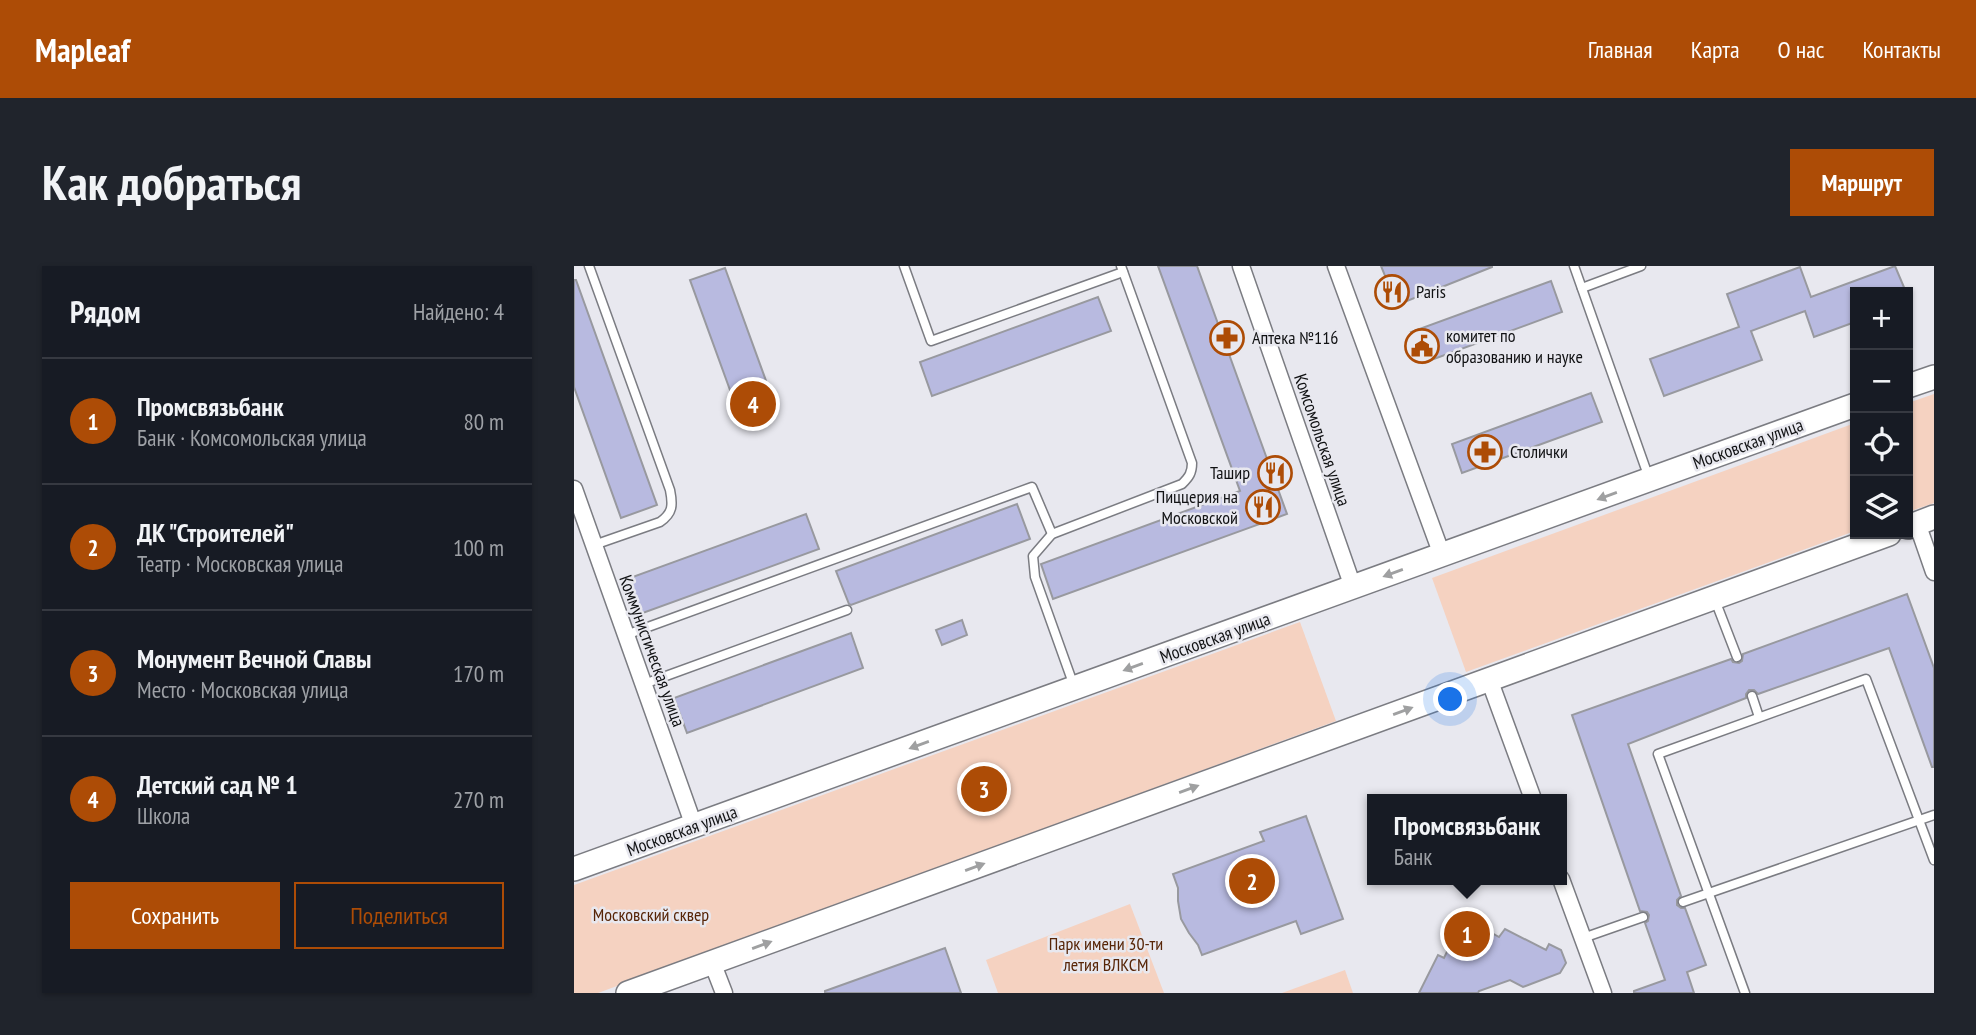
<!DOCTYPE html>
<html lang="ru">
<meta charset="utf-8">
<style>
body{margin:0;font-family:"PT Sans Narrow",sans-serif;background:#20242c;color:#f1f3f6}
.controls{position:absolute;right:21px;top:21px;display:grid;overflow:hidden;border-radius:0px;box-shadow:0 2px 5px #0004}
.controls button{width:63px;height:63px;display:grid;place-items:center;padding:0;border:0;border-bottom:2px solid #363941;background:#171b24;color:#f1f3f6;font:35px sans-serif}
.you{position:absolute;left:877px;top:434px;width:24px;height:24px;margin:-18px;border:5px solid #fff;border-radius:50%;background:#1a73e8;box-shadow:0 0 0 10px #1a73e833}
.badge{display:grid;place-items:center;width:46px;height:46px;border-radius:50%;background:#ad4c06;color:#fff;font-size:23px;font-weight:700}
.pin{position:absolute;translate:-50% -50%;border:4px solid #fff;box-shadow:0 2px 7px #0006}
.popup{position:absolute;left:793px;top:528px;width:200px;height:91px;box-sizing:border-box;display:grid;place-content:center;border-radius:0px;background:#171b24;filter:drop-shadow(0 2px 5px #0005);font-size:23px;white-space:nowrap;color:#9ea1a6}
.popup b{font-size:26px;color:#f1f3f6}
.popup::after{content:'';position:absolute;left:50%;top:100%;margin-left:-14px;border:14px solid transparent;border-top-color:#171b24}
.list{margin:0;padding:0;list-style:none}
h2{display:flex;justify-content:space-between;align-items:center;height:91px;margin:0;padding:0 28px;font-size:30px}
h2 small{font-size:23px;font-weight:400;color:#9ea1a6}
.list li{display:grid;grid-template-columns:46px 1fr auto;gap:21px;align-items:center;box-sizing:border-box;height:126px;padding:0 28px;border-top:2px solid #363941}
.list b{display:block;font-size:26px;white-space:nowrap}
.list p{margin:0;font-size:23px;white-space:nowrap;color:#9ea1a6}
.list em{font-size:23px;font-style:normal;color:#9ea1a6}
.actions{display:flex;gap:14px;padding:21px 28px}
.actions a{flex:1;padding:16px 0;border:2px solid #ad4c06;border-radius:0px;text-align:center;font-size:24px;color:#ad4c06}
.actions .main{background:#ad4c06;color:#fff}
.icon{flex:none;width:38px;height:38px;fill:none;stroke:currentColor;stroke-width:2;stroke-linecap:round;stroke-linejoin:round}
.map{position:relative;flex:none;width:1360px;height:727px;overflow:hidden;border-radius:0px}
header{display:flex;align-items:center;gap:42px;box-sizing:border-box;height:98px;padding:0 35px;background:#ad4c06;color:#fff}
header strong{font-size:33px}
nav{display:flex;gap:38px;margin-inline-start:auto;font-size:24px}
.intro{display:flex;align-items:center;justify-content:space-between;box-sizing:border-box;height:168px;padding:0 42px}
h1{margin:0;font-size:49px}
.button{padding:18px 32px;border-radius:0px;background:#ad4c06;color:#fff;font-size:24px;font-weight:700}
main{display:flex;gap:42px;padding:0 42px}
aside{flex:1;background:#171b24;border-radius:0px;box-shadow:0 2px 5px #0004}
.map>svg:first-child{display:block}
</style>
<header>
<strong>Mapleaf</strong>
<nav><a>Главная</a><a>Карта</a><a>О нас</a><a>Контакты</a></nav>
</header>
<div class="intro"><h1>Как добраться</h1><a class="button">Маршрут</a></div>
<main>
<aside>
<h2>Рядом<small>Найдено: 4</small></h2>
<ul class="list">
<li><span class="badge">1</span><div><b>Промсвязьбанк</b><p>Банк · Комсомольская улица</p></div><em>80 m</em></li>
<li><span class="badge">2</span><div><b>ДК &quot;Строителей&quot;</b><p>Театр · Московская улица</p></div><em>100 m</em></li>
<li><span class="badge">3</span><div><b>Монумент Вечной Славы</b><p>Место · Московская улица</p></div><em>170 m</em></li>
<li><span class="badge">4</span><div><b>Детский сад № 1</b><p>Школа</p></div><em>270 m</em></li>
</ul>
<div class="actions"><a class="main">Сохранить</a><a>Поделиться</a></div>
</aside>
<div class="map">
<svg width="1360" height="727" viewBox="0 0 1360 727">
<rect width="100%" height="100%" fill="#e8e8ef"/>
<!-- green -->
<g fill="#f5d2c1">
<path d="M1360 128V237L1334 246V137Z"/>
<path d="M1281 157V265L892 406 858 312Z"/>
<path d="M726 356 762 455 24 727H0V619Z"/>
<path d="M556 638 590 727H424L412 694Z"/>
<path d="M771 704 779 727H708Z"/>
</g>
<!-- building -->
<g fill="#b8bae0" stroke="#98999f" stroke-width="2">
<path d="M584 0H623L713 248 479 333 467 298 666 225Z"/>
<path d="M807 0H918V1L823 39Z"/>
<path d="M1321 0 1332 26H1281V56L1240 71 1231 45 1177 65 1188 94 1090 130 1076 93 1165 61 1153 28 1226 1 1237 31Z"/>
<path d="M151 2 199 134 164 146 116 14Z"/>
<path d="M0 14H2L83 239 47 252 0 121Z"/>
<path d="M977 15 988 46 849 97 837 66Z"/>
<path d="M524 31 537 65 358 130 346 96Z"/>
<path d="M1017 127 1028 156 888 207 878 178Z"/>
<path d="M443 238 456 273 277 339 275 338 262 305Z"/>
<path d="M232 248 245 283 66 348 53 313Z"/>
<path d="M1333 328 1360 402V501H1358L1315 382 1184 428 1180 424H1175L1172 428V432L1054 478 1107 630 1103 634V639L1107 642H1111L1132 699 1113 706 1120 727H1060V725L1091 714 1071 657 1074 655 1075 649 1073 646 1066 645 998 449 1157 393 1159 396 1165 397 1168 395 1169 388Z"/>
<path d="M388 354 393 369 368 379 362 364Z"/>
<path d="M277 367 289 402 113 467 100 432Z"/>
<path d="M732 550 769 653 727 668 722 655 628 689 624 679 615 667 607 653 604 635V622L599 608 690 575 686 566Z"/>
<path d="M902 658 925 671 931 663 972 684 975 678 987 684 992 697 986 707 949 721 936 714 905 725 904 727H845L864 689 870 692 883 665Z"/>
<path d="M371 682 387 727H251V725Z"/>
</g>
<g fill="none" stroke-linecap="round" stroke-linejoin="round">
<!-- lane casing -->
<g stroke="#7b7c82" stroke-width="11">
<g id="lane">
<path d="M15 0 96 224C99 239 99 247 86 256L20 279"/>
<path d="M330 0 357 75 549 6"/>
<path d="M1000 0 1075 212"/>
<path d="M1008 22 1067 0"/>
<path d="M1141 334 1163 391"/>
<path d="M52 369 458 221 478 268"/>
<path d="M70 418 273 344"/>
<path d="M500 420 461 311 459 290 478 268 608 218C615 211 618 207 618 197L547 0"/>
<path d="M1178 430 1185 451"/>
<path d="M1109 636 1360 549"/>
<path d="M1009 672 1069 651"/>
<path d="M1171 727 1084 488 1292 413 1360 594"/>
</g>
</g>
<!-- street casing -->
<g stroke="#7b7c82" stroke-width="19">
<g id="street">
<path d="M667 0 779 321"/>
<path d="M762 0 868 289"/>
<path d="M0 223 120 560"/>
<path d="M1343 257 1360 306"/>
<path d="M915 413 959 533"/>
<path d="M987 613 1029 727"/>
<path d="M138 696 150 727"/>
</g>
</g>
<!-- secondary casing -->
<g stroke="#7b7c82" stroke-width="26">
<g id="secondary">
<path d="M1334 120 1360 111"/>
<path d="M1334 261 1360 251"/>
<path d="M0 603 1281 139"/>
<path d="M54 727 1315 268"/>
</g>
</g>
<!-- lane -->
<use href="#lane" stroke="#fff" stroke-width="8"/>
<!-- street -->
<use href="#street" stroke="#fff" stroke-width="16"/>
<!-- secondary -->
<use href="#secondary" stroke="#fff" stroke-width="23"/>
</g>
<!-- one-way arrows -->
<defs><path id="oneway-solid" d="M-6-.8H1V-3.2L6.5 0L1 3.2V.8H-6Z" transform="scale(1.75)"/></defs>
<g fill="#9fa0a1">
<use href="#oneway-solid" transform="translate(1033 230) rotate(160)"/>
<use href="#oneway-solid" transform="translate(819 307) rotate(160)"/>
<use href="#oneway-solid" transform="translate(559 401) rotate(160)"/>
<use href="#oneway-solid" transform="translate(829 445) rotate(-20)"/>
<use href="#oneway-solid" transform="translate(345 479) rotate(160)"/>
<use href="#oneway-solid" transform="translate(615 523) rotate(-20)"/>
<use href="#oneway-solid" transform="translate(401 601) rotate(-20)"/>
<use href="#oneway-solid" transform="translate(188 679) rotate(-20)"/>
</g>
<!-- icons -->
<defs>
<g id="restaurant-ring" transform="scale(1.75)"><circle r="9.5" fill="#e8e8ef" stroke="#ad4c06" stroke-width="1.5"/><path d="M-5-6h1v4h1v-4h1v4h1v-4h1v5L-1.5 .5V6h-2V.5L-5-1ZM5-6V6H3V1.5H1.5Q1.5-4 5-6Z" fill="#ad4c06"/></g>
<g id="pharmacy-ring" transform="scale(1.75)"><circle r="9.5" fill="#e8e8ef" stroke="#ad4c06" stroke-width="1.5"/><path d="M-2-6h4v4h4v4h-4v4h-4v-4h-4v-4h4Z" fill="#ad4c06"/></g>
<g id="civic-ring" transform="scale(1.75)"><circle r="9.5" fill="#e8e8ef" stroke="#ad4c06" stroke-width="1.5"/><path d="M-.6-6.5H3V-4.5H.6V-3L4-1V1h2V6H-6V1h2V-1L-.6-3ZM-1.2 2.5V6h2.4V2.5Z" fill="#ad4c06"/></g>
</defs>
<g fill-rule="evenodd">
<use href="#restaurant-ring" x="818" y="26"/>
<use href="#pharmacy-ring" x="653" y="72"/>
<use href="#civic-ring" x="848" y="80"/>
<use href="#pharmacy-ring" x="911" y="186"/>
<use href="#restaurant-ring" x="701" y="207"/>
<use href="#restaurant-ring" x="689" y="241"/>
</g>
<g text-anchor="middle" stroke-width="5" stroke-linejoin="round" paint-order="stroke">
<!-- poi labels -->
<g font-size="18" fill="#101113" stroke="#e8e8ef" text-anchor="start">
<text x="842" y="32">Paris</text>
<text x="872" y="76">комитет по<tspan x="872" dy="21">образованию и науке</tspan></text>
<text x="678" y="78">Аптека №116</text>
<text x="936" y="192">Столички</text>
<text x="676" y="213" text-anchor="end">Ташир</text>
<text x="664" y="237" text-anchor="end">Пиццерия на<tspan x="664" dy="21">Московской</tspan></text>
</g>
<!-- street labels -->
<g font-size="18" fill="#101113" stroke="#e8e8ef">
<text transform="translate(748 174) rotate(71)" y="6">Комсомольская улица</text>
<text transform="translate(1174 178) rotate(-20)" y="6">Московская улица</text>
<text transform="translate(641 372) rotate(-20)" y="6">Московская улица</text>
<text transform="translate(78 385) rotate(70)" y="6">Коммунистическая улица</text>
<text transform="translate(108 565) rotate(-20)" y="6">Московская улица</text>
</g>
<!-- park labels -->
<g font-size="18" fill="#572507" stroke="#e8e8ef">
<text x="77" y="655">Московский сквер</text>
<text x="532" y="684">Парк имени 30-ти<tspan x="532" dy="21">летия ВЛКСМ</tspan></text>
</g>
</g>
</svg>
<div class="controls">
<button>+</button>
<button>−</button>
<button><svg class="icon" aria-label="locate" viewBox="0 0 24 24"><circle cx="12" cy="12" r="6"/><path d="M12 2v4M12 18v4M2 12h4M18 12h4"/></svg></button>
<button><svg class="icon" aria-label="layers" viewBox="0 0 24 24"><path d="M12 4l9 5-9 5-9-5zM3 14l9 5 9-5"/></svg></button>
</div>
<div class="you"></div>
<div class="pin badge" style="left:893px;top:668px">1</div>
<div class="popup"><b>Промсвязьбанк</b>Банк</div>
<div class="pin badge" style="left:678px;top:615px">2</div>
<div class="pin badge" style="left:410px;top:523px">3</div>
<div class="pin badge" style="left:179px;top:138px">4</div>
</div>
</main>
